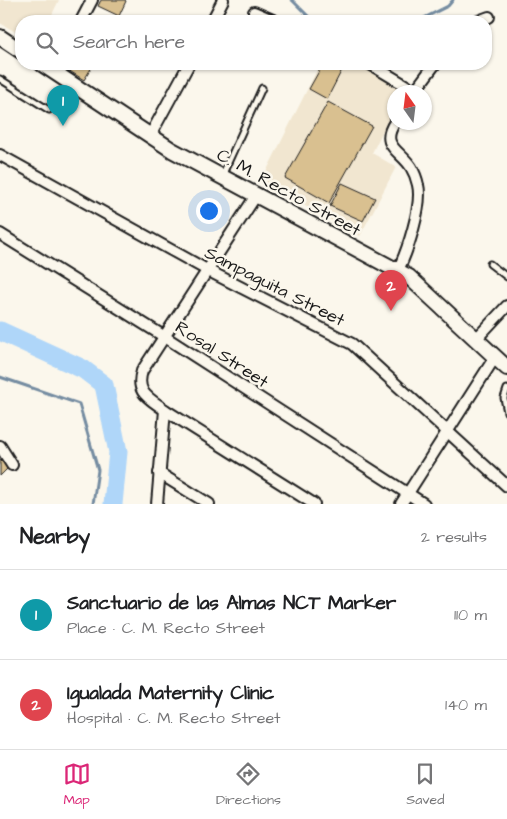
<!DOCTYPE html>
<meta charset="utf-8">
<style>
body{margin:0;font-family:"Architects Daughter",sans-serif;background:#f6f6f6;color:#202124}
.compass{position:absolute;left:387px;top:85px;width:45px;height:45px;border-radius:50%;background:#fff;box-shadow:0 1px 4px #0004;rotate:346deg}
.you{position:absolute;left:208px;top:210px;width:18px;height:18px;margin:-12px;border:4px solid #fff;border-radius:50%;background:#1a73e8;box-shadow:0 0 0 8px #1a73e833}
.badge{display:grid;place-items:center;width:32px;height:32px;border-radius:50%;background:#db2777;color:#fff;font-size:16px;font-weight:700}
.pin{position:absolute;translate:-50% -41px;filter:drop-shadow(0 1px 2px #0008)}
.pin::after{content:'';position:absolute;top:26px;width:18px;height:15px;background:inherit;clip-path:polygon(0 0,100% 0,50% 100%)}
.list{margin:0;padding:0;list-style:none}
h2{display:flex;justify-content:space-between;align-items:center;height:65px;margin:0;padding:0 20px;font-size:21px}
h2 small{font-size:16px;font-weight:400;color:#757577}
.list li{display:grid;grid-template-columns:32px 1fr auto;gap:15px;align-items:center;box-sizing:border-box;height:90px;padding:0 20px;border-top:1px solid #e0e0e0}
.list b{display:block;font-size:19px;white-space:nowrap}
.list p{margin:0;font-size:16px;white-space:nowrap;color:#757577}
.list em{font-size:16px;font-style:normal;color:#757577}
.icon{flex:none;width:28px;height:28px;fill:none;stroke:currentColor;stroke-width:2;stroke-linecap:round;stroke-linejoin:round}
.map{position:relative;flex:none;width:507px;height:504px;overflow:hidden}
.search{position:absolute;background:#fff;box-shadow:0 1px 4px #0004;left:15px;right:15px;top:15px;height:55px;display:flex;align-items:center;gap:12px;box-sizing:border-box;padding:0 18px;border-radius:20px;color:#757577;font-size:19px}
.sheet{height:245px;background:#fff}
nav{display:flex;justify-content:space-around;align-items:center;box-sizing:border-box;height:70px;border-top:1px solid #e0e0e0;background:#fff;font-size:14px;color:#757577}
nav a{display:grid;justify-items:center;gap:2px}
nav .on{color:#db2777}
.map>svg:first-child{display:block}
</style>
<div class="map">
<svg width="507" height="504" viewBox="0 0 507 504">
<rect width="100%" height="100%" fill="#fbf7ec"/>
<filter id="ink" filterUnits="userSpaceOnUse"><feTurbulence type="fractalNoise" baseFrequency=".02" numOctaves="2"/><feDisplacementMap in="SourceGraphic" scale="10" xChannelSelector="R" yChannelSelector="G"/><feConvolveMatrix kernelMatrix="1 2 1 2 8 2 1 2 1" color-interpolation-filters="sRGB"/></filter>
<g filter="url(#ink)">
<!-- built -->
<g fill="#f1e6d0">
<path d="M0 0H59L49 21H21V35L0 23Z"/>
<path d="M320 64H356L404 89 402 92H394V108L372 153 396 167 360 236 261 182Z"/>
</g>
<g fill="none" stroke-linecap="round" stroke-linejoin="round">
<!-- stream -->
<g stroke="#748ca1" stroke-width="3">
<path d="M292 0 313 21"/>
<path d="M418 21 448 6 453 0"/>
<path d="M0 377 79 404 98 470 93 504"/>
</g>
<!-- river -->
<path stroke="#afd6f9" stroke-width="19" d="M0 331 83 369 104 385 118 452 113 504"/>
</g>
<!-- building -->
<g fill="#d9c090" stroke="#1c1c1c">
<path d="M101 0H125L126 1 119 16 98 6Z"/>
<path d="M72 64H88L92 67 84 80 68 70Z"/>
<path d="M323 64H345L327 99 309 89Z"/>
<path d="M328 102 372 126 329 203 285 178Z"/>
<path d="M342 183 375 198 363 221 330 206Z"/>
<path d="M0 460 8 468 0 476Z"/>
</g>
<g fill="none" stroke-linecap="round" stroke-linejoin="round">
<!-- lane casing -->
<g stroke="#1c1c1c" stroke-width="9">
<g id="lane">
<path d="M0 79 49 110"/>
<path d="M222 176 262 88"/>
<path d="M490 264 507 277"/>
<path d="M507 389 504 398 507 412"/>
</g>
</g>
<!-- street casing -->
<g stroke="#1c1c1c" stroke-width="14">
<g id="street">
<path d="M254 12 275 21"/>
<path d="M81 21 92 0"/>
<path d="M212 21 223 0"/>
<path d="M478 21 489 17"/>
<path d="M370 64 415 91"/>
<path d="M414 92 435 64"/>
<path d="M395 122C379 146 400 150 411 167 414 172 417 180 418 185 423 205 407 253 397 272"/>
<path d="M151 134 189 64"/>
<path d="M0 155 207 270 352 344 507 486"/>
<path d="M255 197 142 371C135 393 149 398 165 410L314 504"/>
<path d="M0 234 165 337 424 504"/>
<path d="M477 338 507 306"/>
<path d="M0 446 12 465"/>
<path d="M159 473 209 504"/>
<path d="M157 504 165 410"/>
<path d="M401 504 495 357"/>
</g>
</g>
<!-- secondary casing -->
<g stroke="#1c1c1c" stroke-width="18">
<g id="secondary">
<path d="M0 37 21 51"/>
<path d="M42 64 172 150 409 277 507 368"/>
</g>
</g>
<!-- lane -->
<use href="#lane" stroke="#fbf7ec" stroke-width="5"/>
<!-- street -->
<use href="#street" stroke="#fbf7ec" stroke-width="10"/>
<!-- secondary -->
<use href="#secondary" stroke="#fbf7ec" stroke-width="14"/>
</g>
</g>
<g text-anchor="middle" stroke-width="5" stroke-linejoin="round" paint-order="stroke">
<!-- street labels -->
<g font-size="18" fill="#1c1c1c" stroke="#fbf7ec">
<text transform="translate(289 192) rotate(29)" y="6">C. M. Recto Street</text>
<text transform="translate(275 286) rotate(27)" y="6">Sampaguita Street</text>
<text transform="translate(222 354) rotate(33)" y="6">Rosal Street</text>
</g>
</g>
</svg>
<svg class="compass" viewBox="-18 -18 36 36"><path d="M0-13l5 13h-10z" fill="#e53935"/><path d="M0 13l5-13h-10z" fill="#757577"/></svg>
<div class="you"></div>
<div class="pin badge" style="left:63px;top:126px;background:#0f9aa8">1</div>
<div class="pin badge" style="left:391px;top:311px;background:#e0444e">2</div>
<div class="search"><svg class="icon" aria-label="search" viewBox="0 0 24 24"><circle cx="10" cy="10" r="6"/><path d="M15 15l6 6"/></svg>Search here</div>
</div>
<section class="sheet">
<h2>Nearby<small>2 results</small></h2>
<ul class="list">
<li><span class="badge" style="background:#0f9aa8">1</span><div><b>Sanctuario de las Almas NCT Marker</b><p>Place · C. M. Recto Street</p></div><em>110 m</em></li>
<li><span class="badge" style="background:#e0444e">2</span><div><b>Igualada Maternity Clinic</b><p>Hospital · C. M. Recto Street</p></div><em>140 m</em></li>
</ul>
</section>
<nav>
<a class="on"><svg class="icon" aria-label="map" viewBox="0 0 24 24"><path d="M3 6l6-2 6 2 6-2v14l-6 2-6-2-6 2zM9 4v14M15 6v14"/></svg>Map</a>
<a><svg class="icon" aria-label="directions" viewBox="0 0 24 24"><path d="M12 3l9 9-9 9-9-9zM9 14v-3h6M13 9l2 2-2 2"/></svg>Directions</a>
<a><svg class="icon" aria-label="saved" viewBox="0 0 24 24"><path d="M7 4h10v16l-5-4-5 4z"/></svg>Saved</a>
</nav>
